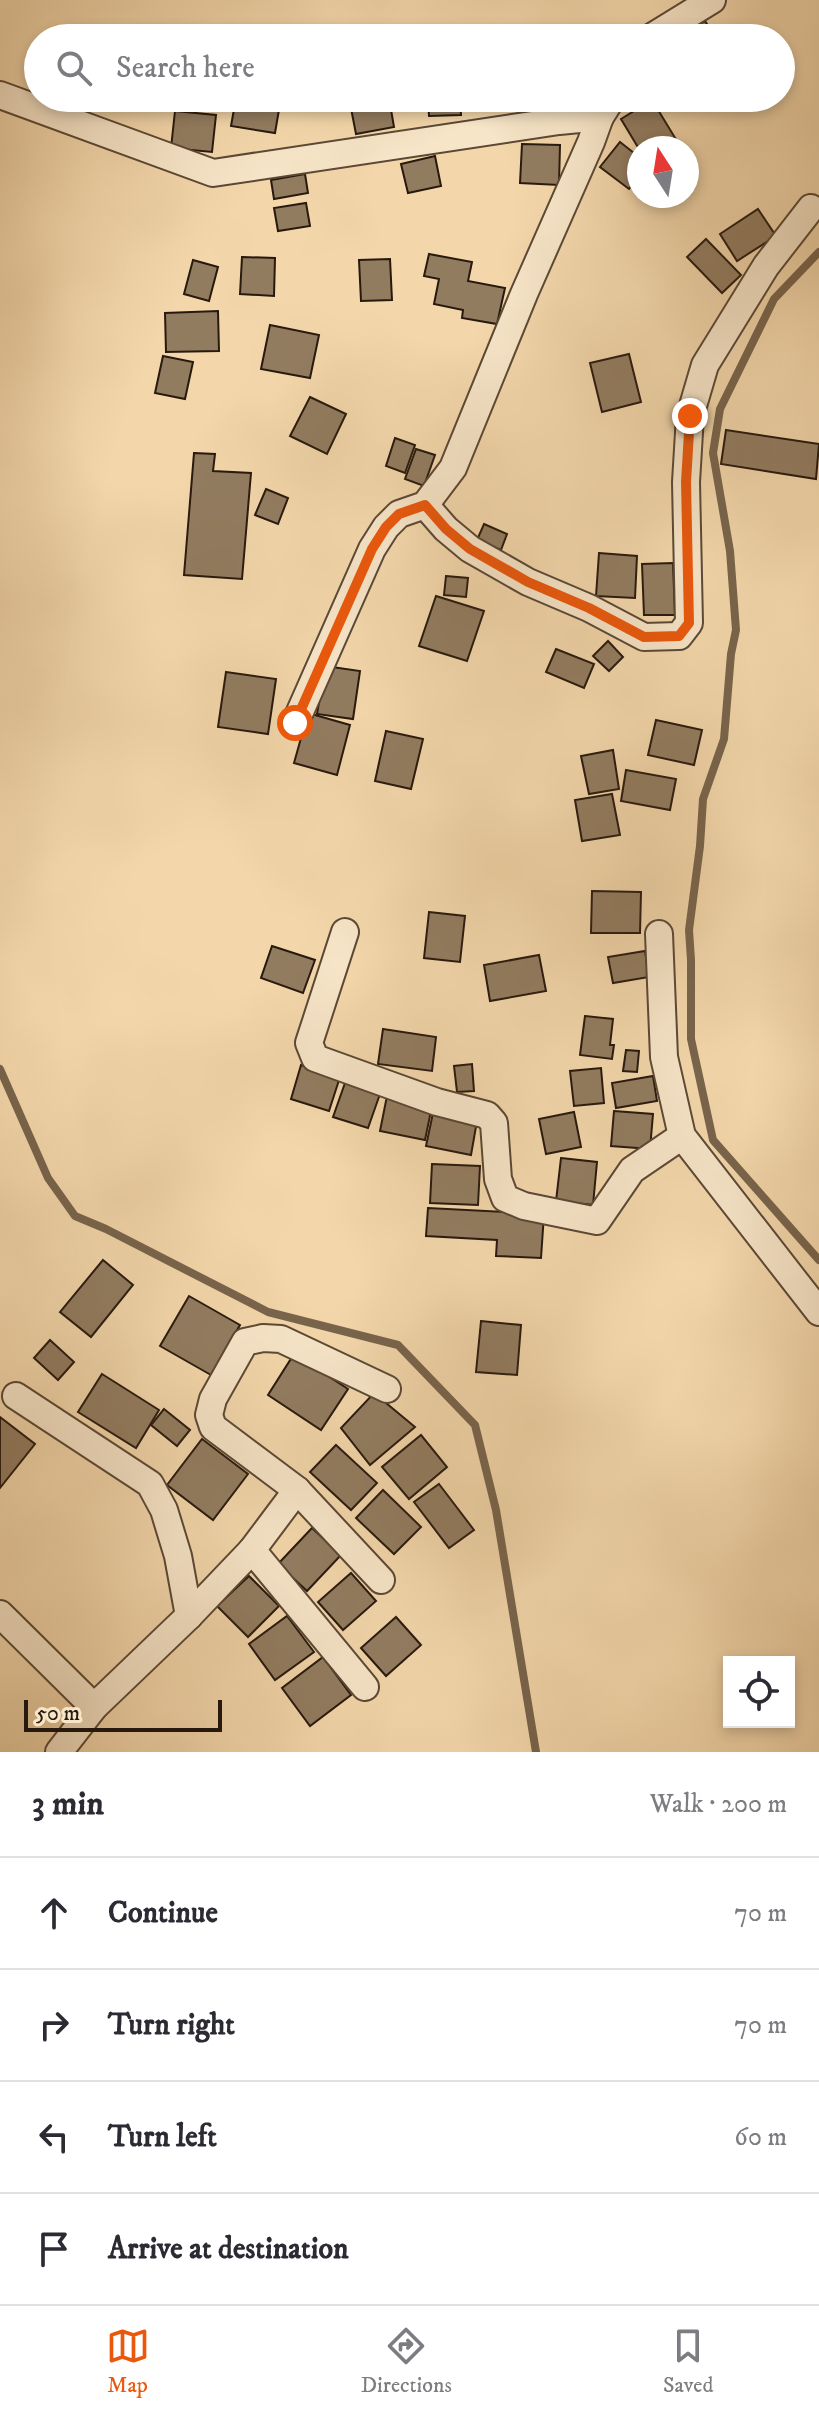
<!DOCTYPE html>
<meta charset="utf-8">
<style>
body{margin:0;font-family:"IM FELL DW Pica",serif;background:#f7f7f7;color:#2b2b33}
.controls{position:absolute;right:24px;bottom:24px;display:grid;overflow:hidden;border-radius:0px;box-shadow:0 4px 12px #0003}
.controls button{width:72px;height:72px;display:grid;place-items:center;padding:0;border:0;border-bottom:2px solid #e1e1e2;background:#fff;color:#2b2b33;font:40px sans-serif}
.compass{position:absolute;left:627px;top:136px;width:72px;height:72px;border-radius:50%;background:#fff;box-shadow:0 4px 12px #0003;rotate:348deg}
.scale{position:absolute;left:24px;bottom:20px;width:198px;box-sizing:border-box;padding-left:8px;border:4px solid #28190e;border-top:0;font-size:22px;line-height:28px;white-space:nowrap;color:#28190e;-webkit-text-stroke:6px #f7e5c8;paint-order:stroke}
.stop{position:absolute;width:24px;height:24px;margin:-18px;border:6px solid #ea580c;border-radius:50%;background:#fff}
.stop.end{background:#ea580c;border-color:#fff;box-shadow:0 2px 8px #0008}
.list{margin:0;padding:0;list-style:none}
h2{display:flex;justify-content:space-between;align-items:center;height:104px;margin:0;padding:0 32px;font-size:34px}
h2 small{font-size:26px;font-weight:400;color:#7c7c81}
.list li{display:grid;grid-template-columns:52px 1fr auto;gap:24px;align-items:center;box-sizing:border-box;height:112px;padding:0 32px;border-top:2px solid #e1e1e2}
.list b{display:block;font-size:30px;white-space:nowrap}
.list em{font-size:26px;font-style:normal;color:#7c7c81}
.icon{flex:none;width:44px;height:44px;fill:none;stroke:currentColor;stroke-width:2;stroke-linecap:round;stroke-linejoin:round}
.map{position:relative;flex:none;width:819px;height:1752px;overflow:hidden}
.search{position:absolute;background:#fff;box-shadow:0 4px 12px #0003;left:24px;right:24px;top:24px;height:88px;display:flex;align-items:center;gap:20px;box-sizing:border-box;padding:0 28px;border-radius:44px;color:#7c7c81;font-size:30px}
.sheet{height:552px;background:#fff}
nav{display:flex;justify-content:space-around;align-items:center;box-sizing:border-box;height:112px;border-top:2px solid #e1e1e2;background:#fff;font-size:22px;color:#7c7c81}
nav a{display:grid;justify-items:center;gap:4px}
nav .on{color:#ea580c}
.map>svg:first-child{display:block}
</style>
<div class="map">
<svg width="819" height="1752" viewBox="0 0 819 1752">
<rect width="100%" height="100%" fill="#f3d7ab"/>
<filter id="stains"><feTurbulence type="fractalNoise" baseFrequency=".0025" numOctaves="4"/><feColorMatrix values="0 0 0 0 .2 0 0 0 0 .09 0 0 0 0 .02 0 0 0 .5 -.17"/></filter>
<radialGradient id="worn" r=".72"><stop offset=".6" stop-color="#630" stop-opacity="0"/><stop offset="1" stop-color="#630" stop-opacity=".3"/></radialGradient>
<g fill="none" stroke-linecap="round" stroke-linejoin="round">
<!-- stream -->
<g stroke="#78644c" stroke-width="8">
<path d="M819 252 774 299 720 409 713 453 730 551 736 630 731 654 724 739 703 799 700 846 689 930 691 960V1039L713 1140 819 1260"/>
<path d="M0 1069 48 1178 75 1216 106 1229 268 1312 398 1345 475 1425 496 1510 536 1752"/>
</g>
</g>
<!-- building -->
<g fill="#927c60" stroke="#28190e" stroke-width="2">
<path d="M705 21 716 38H678Z"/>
<path d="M539 25 564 28 563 38H537Z"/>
<path d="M236 98H281L275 133 231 126Z"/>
<path d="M349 98H389L394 127 356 134Z"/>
<path d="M428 98H460L461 115 429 116Z"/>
<path d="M527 98H558L559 104 528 107Z"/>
<path d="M652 100 677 141 664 148 639 149 621 119Z"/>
<path d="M175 111 216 115 212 152 171 148Z"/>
<path d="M620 142 639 157V177L629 189 600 167Z"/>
<path d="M522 144 560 145 559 185 520 183Z"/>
<path d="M435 156 441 186 408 193 401 164Z"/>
<path d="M305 174 308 193 274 199 271 180Z"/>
<path d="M306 203 310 226 278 231 274 208Z"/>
<path d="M758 209 776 236 737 261 720 234Z"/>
<path d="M706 239 741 275 722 293 687 257Z"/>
<path d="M429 254 472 262 468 281 505 288 497 324 462 318 463 310 434 304 439 279 424 276Z"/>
<path d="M242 257 275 258 274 296 240 294Z"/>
<path d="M390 259 392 300 361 301 359 260Z"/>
<path d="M193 260 218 267 209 301 184 294Z"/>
<path d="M218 311 219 351 166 352 165 313Z"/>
<path d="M270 325 319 335 310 378 261 369Z"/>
<path d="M629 354 641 402 602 412 590 363Z"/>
<path d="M163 356 193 362 185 399 155 393Z"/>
<path d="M310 397 346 414 327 454 290 436Z"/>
<path d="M726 430 819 444 816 479 721 464Z"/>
<path d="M395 438 415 445 405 473 386 466Z"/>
<path d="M416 449 435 455 424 486 405 479Z"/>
<path d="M194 453 215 454 213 471 251 473 242 579 184 575Z"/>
<path d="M266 489 288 498 278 524 255 515Z"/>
<path d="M484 524 507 534 501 550 477 540Z"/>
<path d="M599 553 637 556 635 598 596 596Z"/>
<path d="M673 563 675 615H644L642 564Z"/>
<path d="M446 576 468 578 466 597 444 595Z"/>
<path d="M436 596 484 611 467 661 419 646Z"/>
<path d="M608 641 623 657 609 671 593 656Z"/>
<path d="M556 649 594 664 584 688 546 672Z"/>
<path d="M325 666 360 671 353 719 317 714Z"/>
<path d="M226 672 276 679 268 734 218 727Z"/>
<path d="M308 713 350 725 337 775 294 763Z"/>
<path d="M656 720 702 730 694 765 648 755Z"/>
<path d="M386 731 423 739 411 789 375 781Z"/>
<path d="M613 750 619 789 589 794 581 756Z"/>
<path d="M626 770 676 779 670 810 621 801Z"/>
<path d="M612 794 620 835 582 841 575 800Z"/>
<path d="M592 891 641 892 640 933H591Z"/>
<path d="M429 912 465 916 460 962 424 958Z"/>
<path d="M272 946 315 960 303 993 261 978Z"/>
<path d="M645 951 649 977 613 983 608 957Z"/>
<path d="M539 955 546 991 490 1001 484 965Z"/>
<path d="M585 1016 613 1019 610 1045H614L612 1059 580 1055Z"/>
<path d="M383 1029 436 1037 432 1071 378 1064Z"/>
<path d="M626 1050 639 1051 637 1072 623 1071Z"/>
<path d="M472 1064 474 1091 457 1092 454 1066Z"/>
<path d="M301 1065 340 1077 329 1111 291 1099Z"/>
<path d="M601 1068 604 1103 574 1106 570 1071Z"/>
<path d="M653 1076 657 1101 616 1108 612 1083Z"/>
<path d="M345 1083 380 1094 368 1128 333 1117Z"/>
<path d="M387 1096 432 1106 425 1140 380 1131Z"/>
<path d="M614 1111 653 1114 650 1149 611 1146Z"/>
<path d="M574 1112 581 1147 546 1154 539 1119Z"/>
<path d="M433 1113 477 1121 471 1155 426 1146Z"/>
<path d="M561 1158 597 1162 593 1205 556 1201Z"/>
<path d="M432 1164 480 1166 478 1205 430 1203Z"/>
<path d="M428 1208 544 1214 541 1258 496 1256 497 1240 426 1236Z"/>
<path d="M103 1260 133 1285 91 1337 60 1312Z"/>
<path d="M189 1296 240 1325 211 1375 160 1346Z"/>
<path d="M481 1321 521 1325 517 1375 476 1372Z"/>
<path d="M50 1340 74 1362 58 1380 34 1358Z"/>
<path d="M294 1354 348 1389 321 1430 268 1395Z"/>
<path d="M102 1374 159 1410 136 1448 78 1412Z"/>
<path d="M374 1393 415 1427 370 1465 341 1428Z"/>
<path d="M164 1409 190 1430 177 1446 151 1425Z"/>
<path d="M0 1417 35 1444 0 1488Z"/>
<path d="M421 1435 447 1467 409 1499 382 1467Z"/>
<path d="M202 1439 248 1474 213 1520 167 1485Z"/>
<path d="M336 1445 377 1483 351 1510 310 1472Z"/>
<path d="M439 1484 474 1530 449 1548 414 1502Z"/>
<path d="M383 1490 421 1527 394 1554 356 1518Z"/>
<path d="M312 1528 341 1555 307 1591 278 1564Z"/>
<path d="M351 1573 376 1601 343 1630 318 1602Z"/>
<path d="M249 1576 279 1606 248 1637 217 1606Z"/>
<path d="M287 1616 314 1652 275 1680 249 1644Z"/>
<path d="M396 1617 421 1645 386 1676 361 1648Z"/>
<path d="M323 1657 351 1695 310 1726 282 1688Z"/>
</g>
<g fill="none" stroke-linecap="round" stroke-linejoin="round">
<!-- minor casing -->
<g stroke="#5b4835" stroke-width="30">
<g id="minor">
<path d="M650 38 712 0"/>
<path d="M0 95 213 173 559 121 600 117 612 98"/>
<path d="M425 505 446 529 470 549 528 582 589 608 644 637 679 636 689 623 686 482 690 416 705 365 766 266 811 208"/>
<path d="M295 723 372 549 386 527 399 514 425 505 453 468 524 294 591 142 600 117"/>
<path d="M345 932 309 1043 315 1058 437 1102 487 1115 494 1123 498 1179 505 1198 524 1206 597 1221 632 1170 682 1136"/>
<path d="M659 934 664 1057 682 1136 819 1312"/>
<path d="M16 1396 150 1484 164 1510 178 1556 189 1616"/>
<path d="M252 1550 365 1687"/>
<path d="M381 1580 297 1490 213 1427 209 1415 213 1399 245 1342 263 1338 281 1339 387 1389"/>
<path d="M0 1614 94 1707"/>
<path d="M59 1752 94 1707 189 1616 252 1550 297 1490"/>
</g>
</g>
<!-- minor -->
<use href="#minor" stroke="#f7e5c8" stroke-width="26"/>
</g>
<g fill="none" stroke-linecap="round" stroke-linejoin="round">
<!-- route -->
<path stroke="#ea580c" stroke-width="10" d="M295 723 372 549 386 527 399 514 425 505 446 529 470 549 528 582 589 608 644 637 679 636 689 623 686 482 690 416"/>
</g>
<rect width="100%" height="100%" filter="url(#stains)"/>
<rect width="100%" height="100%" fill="url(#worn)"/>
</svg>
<div class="controls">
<button><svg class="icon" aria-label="locate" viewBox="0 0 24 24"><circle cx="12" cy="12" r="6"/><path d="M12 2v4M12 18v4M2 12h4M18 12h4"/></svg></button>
</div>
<svg class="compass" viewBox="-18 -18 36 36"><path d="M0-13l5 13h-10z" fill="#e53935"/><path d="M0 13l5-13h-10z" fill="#7c7c81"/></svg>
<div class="scale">50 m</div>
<div class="stop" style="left:295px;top:723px"></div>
<div class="stop end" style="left:690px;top:416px"></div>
<div class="search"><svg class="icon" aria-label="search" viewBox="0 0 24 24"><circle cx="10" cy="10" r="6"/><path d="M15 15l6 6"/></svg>Search here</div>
</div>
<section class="sheet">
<h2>3 min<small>Walk · 200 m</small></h2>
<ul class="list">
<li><svg class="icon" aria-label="ahead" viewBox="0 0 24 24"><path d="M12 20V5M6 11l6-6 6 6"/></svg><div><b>Continue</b></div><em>70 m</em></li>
<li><svg class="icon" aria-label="right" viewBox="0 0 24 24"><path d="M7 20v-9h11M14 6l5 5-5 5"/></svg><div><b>Turn right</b></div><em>70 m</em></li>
<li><svg class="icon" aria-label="left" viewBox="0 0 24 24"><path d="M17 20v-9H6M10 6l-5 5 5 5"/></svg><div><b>Turn left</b></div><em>60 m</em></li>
<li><svg class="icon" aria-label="arrive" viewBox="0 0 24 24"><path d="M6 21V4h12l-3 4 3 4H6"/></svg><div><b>Arrive at destination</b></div></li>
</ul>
</section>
<nav>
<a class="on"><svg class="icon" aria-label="map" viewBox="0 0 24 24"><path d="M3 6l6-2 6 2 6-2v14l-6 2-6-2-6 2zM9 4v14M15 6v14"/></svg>Map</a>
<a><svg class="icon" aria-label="directions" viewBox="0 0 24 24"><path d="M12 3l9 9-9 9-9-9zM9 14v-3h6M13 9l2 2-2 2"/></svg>Directions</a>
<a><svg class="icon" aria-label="saved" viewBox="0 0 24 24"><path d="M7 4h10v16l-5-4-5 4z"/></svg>Saved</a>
</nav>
